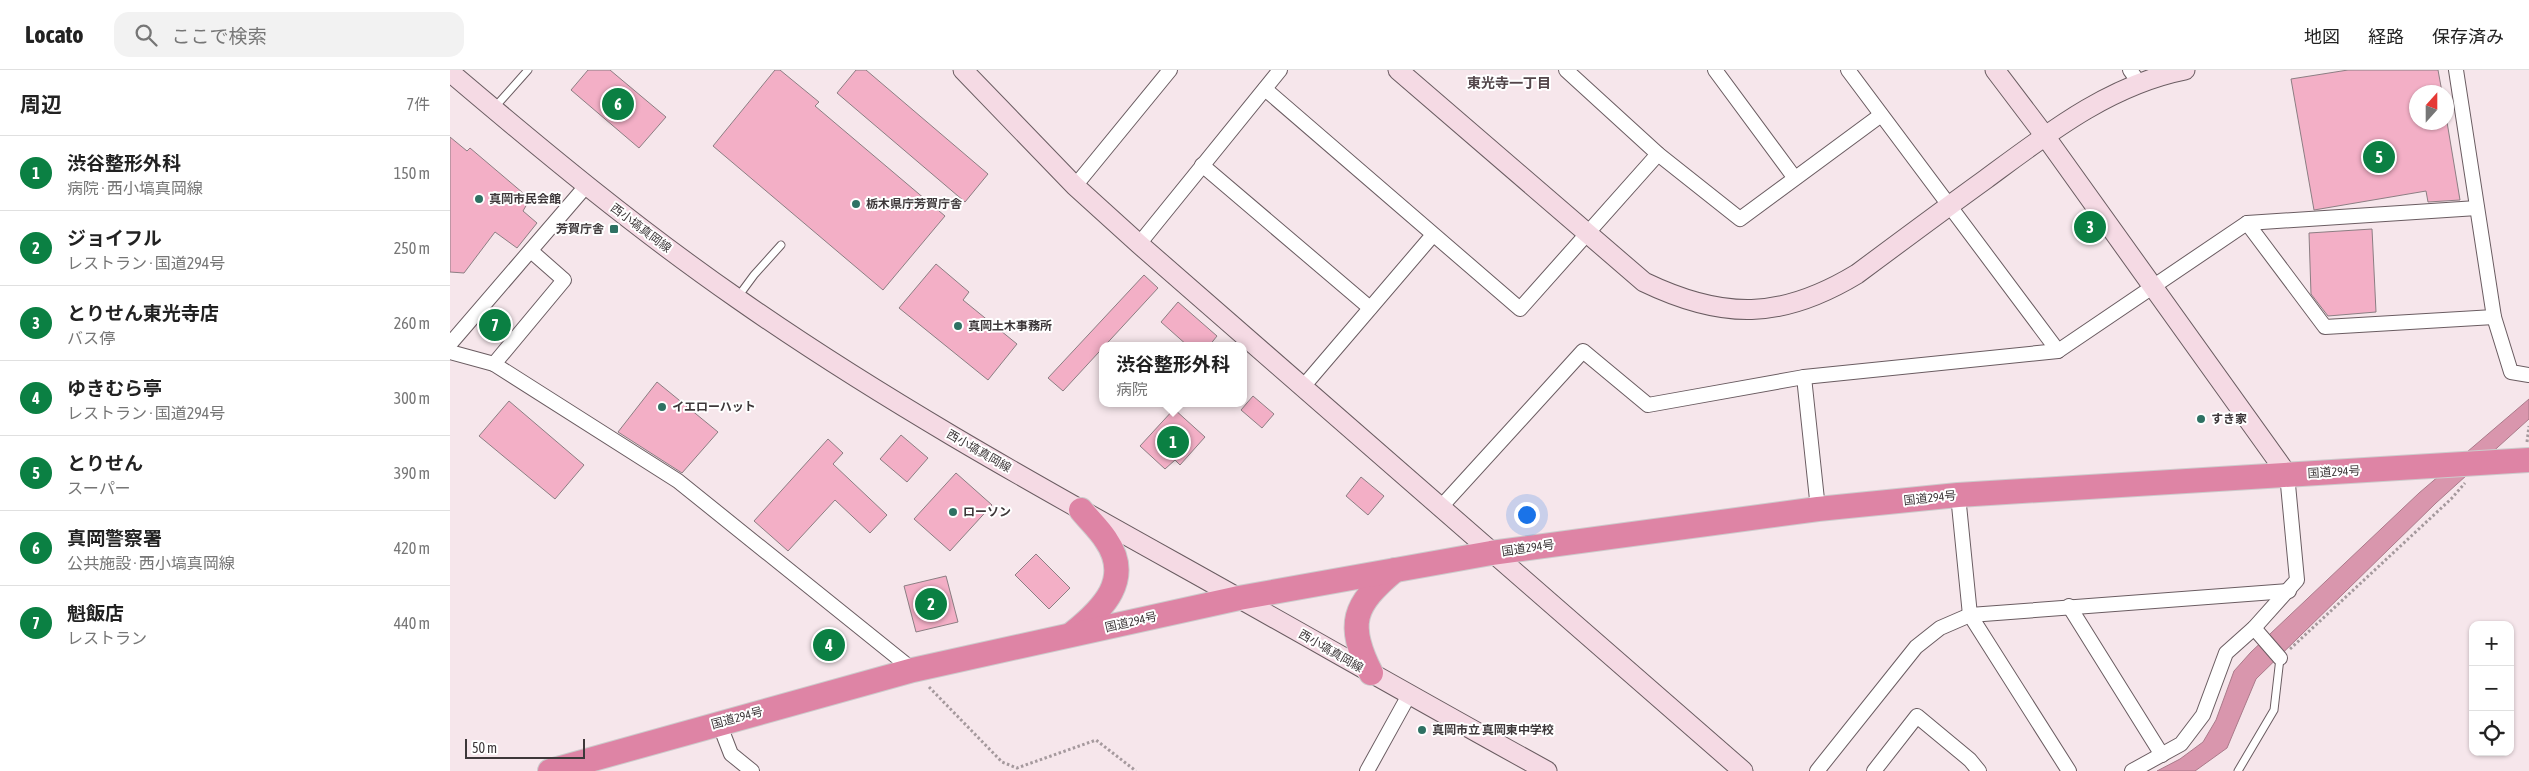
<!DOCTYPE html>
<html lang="ja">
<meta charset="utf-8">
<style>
body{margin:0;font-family:"Asap Condensed","Noto Sans JP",sans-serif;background:#f2f2f2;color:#222}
.controls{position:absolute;right:15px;bottom:15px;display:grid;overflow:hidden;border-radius:10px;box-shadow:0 1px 4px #0004}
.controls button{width:45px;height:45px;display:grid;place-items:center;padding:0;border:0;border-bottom:1px solid #e0e0e0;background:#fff;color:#222;font:25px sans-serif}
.compass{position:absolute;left:1959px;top:15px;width:45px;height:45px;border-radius:50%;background:#fff;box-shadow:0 1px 4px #0004;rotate:21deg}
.scale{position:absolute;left:15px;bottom:12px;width:120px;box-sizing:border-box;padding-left:5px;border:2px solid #3d3739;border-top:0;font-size:14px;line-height:18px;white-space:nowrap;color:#3d3739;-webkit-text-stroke:4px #fff;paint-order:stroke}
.you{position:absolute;left:1076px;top:444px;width:18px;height:18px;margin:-12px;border:4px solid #fff;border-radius:50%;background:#1a73e8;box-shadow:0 0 0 8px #1a73e833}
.badge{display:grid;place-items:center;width:32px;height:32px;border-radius:50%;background:#0b8043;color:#fff;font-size:16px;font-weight:700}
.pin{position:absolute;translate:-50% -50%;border:2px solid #fff;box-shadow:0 1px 5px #0006}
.popup{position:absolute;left:649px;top:272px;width:148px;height:65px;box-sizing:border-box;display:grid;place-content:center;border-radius:10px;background:#fff;filter:drop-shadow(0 1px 4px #0005);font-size:16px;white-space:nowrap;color:#767676}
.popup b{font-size:19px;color:#222}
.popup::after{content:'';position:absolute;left:50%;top:100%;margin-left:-10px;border:10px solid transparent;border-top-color:#fff}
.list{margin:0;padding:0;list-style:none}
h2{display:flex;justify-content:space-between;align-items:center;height:65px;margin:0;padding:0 20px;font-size:21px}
h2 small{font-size:16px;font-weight:400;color:#767676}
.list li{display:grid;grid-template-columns:32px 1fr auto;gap:15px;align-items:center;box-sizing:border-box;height:75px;padding:0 20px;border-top:1px solid #e0e0e0}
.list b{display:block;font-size:19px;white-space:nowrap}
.list p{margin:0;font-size:16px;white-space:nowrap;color:#767676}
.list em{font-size:16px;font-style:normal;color:#767676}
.icon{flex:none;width:28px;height:28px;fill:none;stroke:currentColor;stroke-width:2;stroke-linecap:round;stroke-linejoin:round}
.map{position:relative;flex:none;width:2079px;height:701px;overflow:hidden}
header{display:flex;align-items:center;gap:30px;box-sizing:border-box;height:70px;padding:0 25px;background:#fff;border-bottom:1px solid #e0e0e0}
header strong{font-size:24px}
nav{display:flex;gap:28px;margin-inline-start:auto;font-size:18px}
.search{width:350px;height:45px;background:#f2f2f2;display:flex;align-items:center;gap:12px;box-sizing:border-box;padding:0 18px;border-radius:15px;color:#767676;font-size:19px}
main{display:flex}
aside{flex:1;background:#fff}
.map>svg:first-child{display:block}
</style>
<header>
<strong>Locato</strong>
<div class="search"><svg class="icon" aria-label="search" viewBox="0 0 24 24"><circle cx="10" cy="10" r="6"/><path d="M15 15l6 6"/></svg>ここで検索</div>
<nav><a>地図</a><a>経路</a><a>保存済み</a></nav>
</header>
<main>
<aside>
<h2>周辺<small>7件</small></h2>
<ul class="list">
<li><span class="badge">1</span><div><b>渋谷整形外科</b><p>病院 · 西小塙真岡線</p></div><em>150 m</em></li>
<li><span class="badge">2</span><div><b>ジョイフル</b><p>レストラン · 国道294号</p></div><em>250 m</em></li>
<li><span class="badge">3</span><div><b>とりせん東光寺店</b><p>バス停</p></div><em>260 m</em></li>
<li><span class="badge">4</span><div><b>ゆきむら亭</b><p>レストラン · 国道294号</p></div><em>300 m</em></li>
<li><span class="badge">5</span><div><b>とりせん</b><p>スーパー</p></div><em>390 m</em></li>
<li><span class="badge">6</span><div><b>真岡警察署</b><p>公共施設 · 西小塙真岡線</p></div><em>420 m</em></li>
<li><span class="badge">7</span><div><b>魁飯店</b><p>レストラン</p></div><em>440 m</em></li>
</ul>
</aside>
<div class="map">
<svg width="2079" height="701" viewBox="0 0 2079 701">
<rect width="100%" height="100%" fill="#f6e6eb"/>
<!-- water -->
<path fill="#d996ad" stroke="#aa7a8a" d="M2079 329V349L1986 433 1806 609 1777 678 1745 701H1707L1730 689 1753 672 1766 650 1784 601 1801 582 1969 423Z"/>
<!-- building -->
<g fill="#f3afc6" stroke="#8c7e83">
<path d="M138 0H160L216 47 189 78 121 20Z"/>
<path d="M325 0H330L369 32 365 36 495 146 433 220 263 76Z"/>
<path d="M406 0H416L538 104 515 132 387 23Z"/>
<path d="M1898 0H1988L1992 22H1966V52H1997L2010 130 1978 132 1976 121 1864 140 1841 9Z"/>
<path d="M0 67 17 81 20 78 73 123 69 128 77 134 73 141 87 153 67 178 45 162 14 203 0 202Z"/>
<path d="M1922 159 1926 242 1878 246 1861 224 1859 163Z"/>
<path d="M486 194 519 222 513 230 567 274 538 310 449 238Z"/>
<path d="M694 205 708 218 613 321 598 308Z"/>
<path d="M728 232 767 266 759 276H738L711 252Z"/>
<path d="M207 312 268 362 232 403 168 362Z"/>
<path d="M803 326 824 344 812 358 791 340Z"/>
<path d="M59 331 134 395 105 429 29 366Z"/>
<path d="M724 339 755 367 730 395 725 390 715 399 690 376Z"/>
<path d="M451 365 478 388 457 412 430 389Z"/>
<path d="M378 369 393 383 383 394 437 445 420 463 385 430 338 481 304 451Z"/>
<path d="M506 403 542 435 500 481 464 449Z"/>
<path d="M911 407 934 426 918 445 896 426Z"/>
<path d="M586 484 620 518 599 539 565 505Z"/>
<path d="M496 506 508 552 466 562 454 516Z"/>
</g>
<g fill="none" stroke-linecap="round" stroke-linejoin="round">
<!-- lane casing -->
<g stroke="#6a5c61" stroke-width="9">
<g id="lane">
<path d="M45 37 78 0"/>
<path d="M287 228 304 205 331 175"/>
<path d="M1788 701 1824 640 1830 588"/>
</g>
</g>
<!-- street casing -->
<g stroke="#6a5c61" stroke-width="16">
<g id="street">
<path d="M1116 0 1208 84 1290 149 1431 45"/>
<path d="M1265 0 1344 107"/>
<path d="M1398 0 1608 281"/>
<path d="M1680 0 1690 14"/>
<path d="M2006 0 2044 247 2061 302 2079 305"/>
<path d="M815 19 1070 239 1208 84"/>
<path d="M752 95 920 238"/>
<path d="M625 116 720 0"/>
<path d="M1797 153 1875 257 2044 247"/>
<path d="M689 174 830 0"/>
<path d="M0 274 136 116"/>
<path d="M0 282 44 294 228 411 463 600"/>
<path d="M44 294 114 210 81 181"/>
<path d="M1354 307 1368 439"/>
<path d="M852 318 982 166"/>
<path d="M1508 425 1520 545 1619 701"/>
<path d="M990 438 1133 281 1198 335 1354 307 1608 281 1797 153 2027 138"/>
<path d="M1619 536 1712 685"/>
<path d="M1804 558 1830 588"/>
<path d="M269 653 281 684 302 701"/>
<path d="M917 701 959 625"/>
<path d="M1367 701 1466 577 1490 558 1520 545 1839 521"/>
<path d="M1424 701 1467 646 1520 690 1529 701"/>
<path d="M1682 701 1731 674 1753 645 1776 583 1804 558 1847 510 1837 404"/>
</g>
</g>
<!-- secondary casing -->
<g stroke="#6a5c61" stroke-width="21">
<g id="secondary">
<path d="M513 0 625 116 689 174 1293 701"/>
<path d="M948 0 1194 212C1273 250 1331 250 1407 204 1450 172 1493 140 1536 109 1597 64 1659 15 1735 0"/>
<path d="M1545 0 1595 66 1837 404"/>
<path d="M0 2C93 81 187 159 288 229 428 327 577 410 726 493 850 562 973 633 1097 701"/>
</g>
</g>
<!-- highway casing -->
<g stroke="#cdcbcc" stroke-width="26">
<g id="highway">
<path d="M623 563C653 539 683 509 656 470 649 459 639 450 631 440"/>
<path d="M921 603C896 554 903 535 945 500"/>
<path d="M100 701 463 600 789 528 1041 483 1368 439 1508 425 2079 390"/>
</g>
</g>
<!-- path -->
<g stroke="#a5999d" stroke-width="3" stroke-dasharray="2.5 2.5" stroke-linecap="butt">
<path d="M2077 372 2079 356"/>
<path d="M1840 579 2001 429 2015 413"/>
<path d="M479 617 552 692 567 698 646 670 686 701"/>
</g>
<!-- lane -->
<use href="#lane" stroke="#fff" stroke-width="7"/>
<!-- street -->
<use href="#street" stroke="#fff" stroke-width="14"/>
<!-- secondary -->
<use href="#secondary" stroke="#f5dae4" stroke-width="19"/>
<!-- highway -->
<use href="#highway" stroke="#de84a5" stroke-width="24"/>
</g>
<!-- markers -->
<g fill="#2e7163" stroke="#fff" stroke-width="2">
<circle cx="29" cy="129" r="5"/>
<circle cx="406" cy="134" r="5"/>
<rect x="159" y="154" width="10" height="10" rx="2.5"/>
<circle cx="508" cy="256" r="5"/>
<circle cx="212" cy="337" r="5"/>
<circle cx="1751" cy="349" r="5"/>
<circle cx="503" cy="442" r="5"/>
<circle cx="972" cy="660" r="5"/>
</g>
<g text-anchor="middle" stroke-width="4" stroke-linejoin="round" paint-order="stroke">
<!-- poi labels -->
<g font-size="12" font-weight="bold" fill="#3d3739" stroke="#fff" text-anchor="start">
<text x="39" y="133">真岡市民会館</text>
<text x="416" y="138">栃木県庁芳賀庁舎</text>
<text x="154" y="163" text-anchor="end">芳賀庁舎</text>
<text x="518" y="260">真岡土木事務所</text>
<text x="222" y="341">イエローハット</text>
<text x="1761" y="353">すき家</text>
<text x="513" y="446">ローソン</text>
<text x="982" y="664">真岡市立 真岡東中学校</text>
</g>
<!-- street labels -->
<g font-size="12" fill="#3d3739" stroke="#fff">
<text transform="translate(191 158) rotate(37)" y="4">西小塙真岡線</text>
<text transform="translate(529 381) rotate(30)" y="4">西小塙真岡線</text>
<text transform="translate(1884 402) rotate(-3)" y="4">国道294号</text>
<text transform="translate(1480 428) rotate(-6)" y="4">国道294号</text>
<text transform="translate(1078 478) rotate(-8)" y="4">国道294号</text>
<text transform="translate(681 552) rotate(-13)" y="4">国道294号</text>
<text transform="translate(881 581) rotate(30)" y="4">西小塙真岡線</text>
<text transform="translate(287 648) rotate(-15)" y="4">国道294号</text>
</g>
<!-- neighbourhood labels -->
<g font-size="14" font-weight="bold" fill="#524549" stroke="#fff">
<text x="1059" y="18">東光寺一丁目</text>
</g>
</g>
</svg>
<div class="controls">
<button>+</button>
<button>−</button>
<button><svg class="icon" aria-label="locate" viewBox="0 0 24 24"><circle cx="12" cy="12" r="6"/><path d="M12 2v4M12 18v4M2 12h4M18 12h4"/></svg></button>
</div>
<svg class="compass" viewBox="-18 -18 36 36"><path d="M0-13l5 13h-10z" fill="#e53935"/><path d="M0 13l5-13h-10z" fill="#767676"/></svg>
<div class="scale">50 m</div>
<div class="you"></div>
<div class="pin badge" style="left:723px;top:372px">1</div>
<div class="popup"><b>渋谷整形外科</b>病院</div>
<div class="pin badge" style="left:481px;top:534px">2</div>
<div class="pin badge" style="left:1640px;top:157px">3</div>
<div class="pin badge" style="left:379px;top:575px">4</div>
<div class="pin badge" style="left:1929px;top:87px">5</div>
<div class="pin badge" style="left:168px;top:34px">6</div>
<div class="pin badge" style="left:45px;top:255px">7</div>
</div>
</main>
